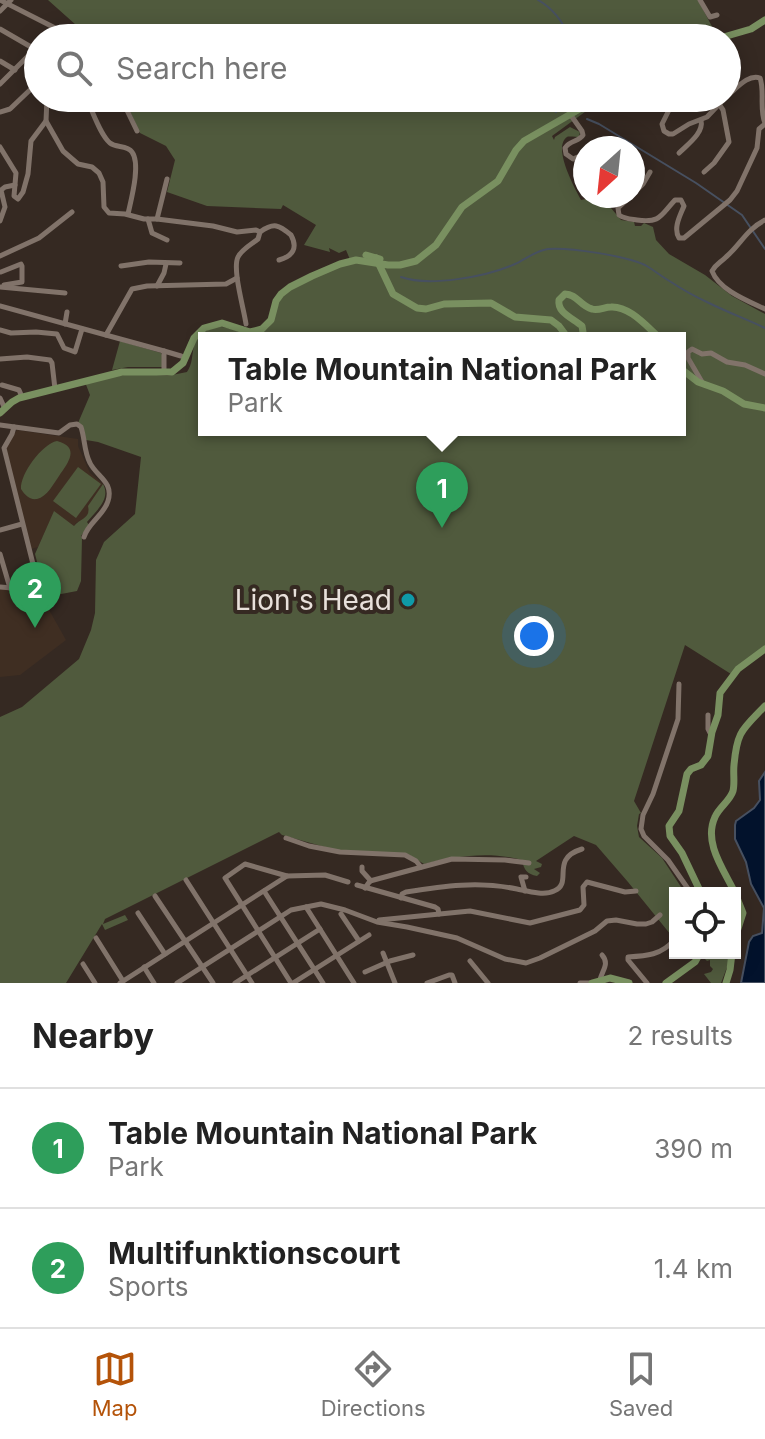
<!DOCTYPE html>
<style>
body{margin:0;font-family:Inter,sans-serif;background:#f2f2f2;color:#222}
.controls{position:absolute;right:24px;bottom:24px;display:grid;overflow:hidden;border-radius:0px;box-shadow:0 4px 20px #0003}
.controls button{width:72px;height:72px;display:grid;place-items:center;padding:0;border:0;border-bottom:2px solid #e0e0e0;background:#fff;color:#222;font:40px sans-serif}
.compass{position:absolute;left:573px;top:136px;width:72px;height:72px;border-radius:50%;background:#fff;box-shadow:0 4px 20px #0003;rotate:207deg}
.you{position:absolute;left:534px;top:636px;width:28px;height:28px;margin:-20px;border:6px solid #fff;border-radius:50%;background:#1a73e8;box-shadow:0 0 0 12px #1a73e833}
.badge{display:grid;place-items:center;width:52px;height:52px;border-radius:50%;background:#b45309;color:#fff;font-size:26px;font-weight:700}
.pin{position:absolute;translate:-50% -66px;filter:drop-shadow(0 2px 4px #0008)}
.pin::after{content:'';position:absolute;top:42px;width:28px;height:24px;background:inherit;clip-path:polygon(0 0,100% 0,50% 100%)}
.popup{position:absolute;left:198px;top:332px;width:488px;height:104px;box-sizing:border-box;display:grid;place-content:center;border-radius:0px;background:#fff;filter:drop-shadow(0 2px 6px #0005);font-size:26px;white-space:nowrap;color:#767676}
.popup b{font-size:30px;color:#222}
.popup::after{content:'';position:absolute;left:50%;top:100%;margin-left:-16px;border:16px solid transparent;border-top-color:#fff}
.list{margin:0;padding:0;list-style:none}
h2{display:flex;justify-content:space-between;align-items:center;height:104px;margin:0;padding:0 32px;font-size:34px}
h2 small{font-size:26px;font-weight:400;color:#767676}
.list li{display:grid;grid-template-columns:52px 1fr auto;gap:24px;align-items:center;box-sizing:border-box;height:120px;padding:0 32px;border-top:2px solid #e0e0e0}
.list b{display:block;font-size:30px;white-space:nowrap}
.list p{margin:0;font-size:26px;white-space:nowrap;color:#767676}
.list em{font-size:26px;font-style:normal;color:#767676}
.icon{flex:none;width:44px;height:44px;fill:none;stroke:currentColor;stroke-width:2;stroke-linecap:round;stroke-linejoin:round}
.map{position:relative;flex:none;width:765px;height:983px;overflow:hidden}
.search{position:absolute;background:#fff;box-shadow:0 4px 20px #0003;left:24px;right:24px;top:24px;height:88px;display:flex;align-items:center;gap:20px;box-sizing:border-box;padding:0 28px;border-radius:44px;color:#767676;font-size:30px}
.sheet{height:344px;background:#fff}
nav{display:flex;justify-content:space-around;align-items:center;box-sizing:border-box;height:112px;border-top:2px solid #e0e0e0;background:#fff;font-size:22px;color:#767676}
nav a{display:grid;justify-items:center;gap:4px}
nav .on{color:#b45309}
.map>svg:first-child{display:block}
</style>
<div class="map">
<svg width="765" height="983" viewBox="0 0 765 983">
<rect width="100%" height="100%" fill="#352922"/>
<!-- built -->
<g fill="#3f2e22">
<path d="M17 430 78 439V446L90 473 103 484 89 506 90 511 86 518 76 523 74 526 54 512 38 547 31 549 5 446Z"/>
<path d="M0 589 39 592 66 640 20 675 0 677Z"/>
</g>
<!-- green -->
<g fill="#505a3d" fill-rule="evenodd">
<path d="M48 0H698L717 36 714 38H77L69 33 76 25Z"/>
<path d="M124 98H604L552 136 554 140 555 137 570 127 580 132 579 137C577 137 568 136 567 137 552 148 575 188 581 200L601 196 621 220 634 222 635 226H641L644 223 653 227 656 240 669 254 705 275 732 296 765 314V646L731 674 685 645 634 801 641 813 639 814 637 826 639 837 662 858 685 893H675V940L628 882 596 845 574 836 536 861 542 864 541 867 534 869 540 873 537 876C527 874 524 870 522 860 490 851 455 856 424 864L408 854 339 851 282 835 279 832 105 919 103 924 125 915 128 920 105 930 102 924 66 983H0V717L22 707 79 659 91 630 95 613 96 560 104 542 135 514 141 457 98 442 86 440 78 423 90 395 85 382 135 373 167 376 187 372C198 357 185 335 214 328 231 323 245 341 262 332 278 325 273 306 284 295 299 280 331 271 351 262L346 250 339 253 329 248 330 252 304 245 316 225 283 205 281 209 207 206 167 192 175 160 166 146 140 133ZM204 338H680V430H204Z"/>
<path d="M120 341 161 353 162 355V367H128L112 370Z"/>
<path d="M57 441C80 447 69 462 59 476 54 483 47 497 37 499 29 500 25 495 21 489 20 474 42 444 57 441Z"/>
<path d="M78 467 101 484 76 518 53 501Z"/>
<path d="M103 484C111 499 97 510 87 522L89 525 81 536 82 538 81 581 77 591 56 595 44 589 35 554 54 511 74 526C80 518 91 519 88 506Z"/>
<path d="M706 953H729V962L721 983H711L704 974 711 972 713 969 710 966V960L707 961 705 959 707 955Z"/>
</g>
<!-- water -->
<path fill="#02122c" stroke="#475060" stroke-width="2" d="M765 772V983H741L749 942 753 936 762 933 764 908 751 884 746 862 735 839V825L736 821 754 808 760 800 759 781Z"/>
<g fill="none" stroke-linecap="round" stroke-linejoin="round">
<!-- stream -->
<g stroke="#475060" stroke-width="2">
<path d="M538 0C554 9 563 22 570 38"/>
<path d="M542 98 556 112"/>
<path d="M576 98V104"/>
<path d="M587 119 599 124 696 183 742 215 765 249"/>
<path d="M401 277C429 287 486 277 515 264 526 259 535 251 548 249 569 247 626 256 645 265 654 270 662 277 671 282 683 290 696 297 709 303 727 312 746 319 765 328"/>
</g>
<!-- minor -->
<g stroke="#81736a" stroke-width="5">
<path d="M0 0 65 33 72 38"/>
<path d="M700 0 710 17 717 15"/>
<path d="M0 11 11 0"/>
<path d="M0 29 38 51"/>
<path d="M0 61 15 70"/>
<path d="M0 84 35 49"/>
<path d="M727 96C737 88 748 74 760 78 765 91 759 109 765 123"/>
<path d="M86 98C92 109 100 135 110 143 116 148 127 145 132 152 141 164 131 200 128 214"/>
<path d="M121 98 137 131"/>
<path d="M675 98 662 124 664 131 669 134H673L689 124 707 117 725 98"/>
<path d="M0 112 10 109 33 87 38 86"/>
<path d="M570 114 582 131 583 135C579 142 570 140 565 148L566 154 573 159 585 154"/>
<path d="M46 121 63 151 78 164 92 167 99 173 103 182 104 207 109 213 125 214 144 219H157L213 226 237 232 256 230 260 232 258 239C252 244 242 249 238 257 232 269 244 309 246 324"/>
<path d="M0 147 16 173 14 196 18 199 23 192 28 174 31 141 46 121 47 98"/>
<path d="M600 148H608"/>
<path d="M679 153C688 144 704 133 701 120"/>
<path d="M704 172 714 163 729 142 723 110 719 104"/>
<path d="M633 194 643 184 650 172"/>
<path d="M631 196 618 208 619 215C625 219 630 219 637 220 661 223 660 216 675 200H681L684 206C680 216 673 228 679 238H684L730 200 737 191 757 148 759 129 765 124"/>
<path d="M148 219 152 233 167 240"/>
<path d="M157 219 167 179"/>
<path d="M765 220C746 230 741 244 726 257 720 263 716 264 712 271 719 290 748 301 765 309"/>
<path d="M0 221 5 207 1 190 5 187 15 185"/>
<path d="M260 232C274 222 279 225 291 235 298 248 293 256 279 260"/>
<path d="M0 256 39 238 72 212"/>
<path d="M121 266 149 262 180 263"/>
<path d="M1 272 21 264 22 266V282L4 285"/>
<path d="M157 286 164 273 166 264"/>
<path d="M0 287 65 293"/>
<path d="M0 306 164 351V372"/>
<path d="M65 324 67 312"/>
<path d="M0 330 11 333 36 332 57 334 64 348 75 352 82 329"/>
<path d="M106 335 132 289 147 286 226 284 237 278"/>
<path d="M164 351 181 356"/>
<path d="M0 359 27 357 50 360 52 363 55 389"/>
<path d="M702 382 688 358V352L692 349 702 354 711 353 727 362 745 365 765 374"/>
<path d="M2 385 19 390 22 397"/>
<path d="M0 398 5 409"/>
<path d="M0 425 59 433 70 425 77 424 81 427C85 439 84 452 90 463 97 477 114 482 108 501 104 515 88 523 84 537"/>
<path d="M0 530 22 524"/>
<path d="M0 554 10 588"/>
<path d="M0 587 36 590 39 588 4 448 12 434 14 427"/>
<path d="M679 684 678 719 653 794 643 815 641 829 644 836 668 860 691 893"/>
<path d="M708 715V729L711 735"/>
<path d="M286 838 309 846 340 852 405 855 416 861 421 867"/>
<path d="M362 867V871L371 881"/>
<path d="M287 876 245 864 225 878 291 983"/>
<path d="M186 880 252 983"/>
<path d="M357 885 435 907 438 909 439 914"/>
<path d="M365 888 370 881 452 859 505 860 529 863"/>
<path d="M264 891 323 983"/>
<path d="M525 891 521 877H526"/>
<path d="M155 896 213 983"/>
<path d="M401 898 402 894 406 892C443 886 479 881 517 889 527 891 544 896 554 891 574 883 549 859 582 849"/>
<path d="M306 907 354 983"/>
<path d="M138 913 165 954"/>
<path d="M341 914 359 941"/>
<path d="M379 920 470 911 530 923 580 910 584 905 583 887 587 882 625 892 636 891"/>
<path d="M96 938 123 981"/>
<path d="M383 953 395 983"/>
<path d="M470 961 488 983"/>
<path d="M83 964 95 983"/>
<path d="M144 967 154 983"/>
<path d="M365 972 390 961 413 955"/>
<path d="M600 980C602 970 610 964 602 955"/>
<path d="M120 983 287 876 325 875 348 882"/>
<path d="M177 983 291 910 321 904 345 910 377 922 407 927 457 938 505 959 526 963 540 958 595 931 607 921 616 920 637 924H646L652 922 660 915"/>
<path d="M235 983 320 929"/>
<path d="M293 983 369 935"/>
<path d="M427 983 449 975H452L455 983"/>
<path d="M580 983H590"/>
<path d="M647 983 628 960V957C646 956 662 955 674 940"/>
</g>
<!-- major -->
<g stroke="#799060" stroke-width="7">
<path d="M720 38 751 29 765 20"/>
<path d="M366 255 380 259"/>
<path d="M376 258 393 294 417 308 426 309 444 304 491 303 515 317 551 320 559 326 568 338"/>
<path d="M580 338 583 332 582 326C573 318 557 313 559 300L565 294C577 294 580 306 592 309 599 311 604 307 611 307 630 306 647 327 660 338"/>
<path d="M680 368 698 382 723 391 744 404 765 408"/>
<path d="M0 413 12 402 19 398 122 372H172L183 363 194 338 204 328 222 323 250 332 262 329 271 320 276 301 281 294 290 287 312 276 340 264 356 260 388 265H400L416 261 436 245 462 207 498 181 516 150 524 141 583 107 612 98"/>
<path d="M701 893 682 853 670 836 669 826 679 811 687 774 691 769 701 765 708 756 712 732 718 715 720 693 738 669 765 649"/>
<path d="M735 893C724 870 703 843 715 817 719 807 730 801 733 791 735 783 733 773 734 765 737 731 742 730 765 706"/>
<path d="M735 893 743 913 735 938"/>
<path d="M592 983 610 978 629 983"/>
<path d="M666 983 695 962 700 953"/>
<path d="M726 983 730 970 732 953"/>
</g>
</g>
<!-- markers -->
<circle fill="#0f9aa8" stroke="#352922" stroke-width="3" cx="408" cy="600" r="8"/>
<g text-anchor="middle" stroke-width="8" stroke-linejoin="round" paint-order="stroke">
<!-- poi labels -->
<g font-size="28" fill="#e8e0db" stroke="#352922" text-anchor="end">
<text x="392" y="610">Lion's Head</text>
</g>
</g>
</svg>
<div class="controls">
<button><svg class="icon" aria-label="locate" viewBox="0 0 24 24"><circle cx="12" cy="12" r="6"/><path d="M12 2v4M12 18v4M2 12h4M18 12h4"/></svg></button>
</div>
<svg class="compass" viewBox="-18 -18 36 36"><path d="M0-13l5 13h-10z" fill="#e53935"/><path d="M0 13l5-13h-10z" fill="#767676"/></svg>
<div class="you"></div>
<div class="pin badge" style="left:442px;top:528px;background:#2e9e5b">1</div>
<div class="popup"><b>Table Mountain National Park</b>Park</div>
<div class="pin badge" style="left:35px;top:628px;background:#2e9e5b">2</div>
<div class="search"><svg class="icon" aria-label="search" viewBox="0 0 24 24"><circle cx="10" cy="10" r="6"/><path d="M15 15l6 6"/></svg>Search here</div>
</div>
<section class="sheet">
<h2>Nearby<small>2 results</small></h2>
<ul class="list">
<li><span class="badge" style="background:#2e9e5b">1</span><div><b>Table Mountain National Park</b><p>Park</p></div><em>390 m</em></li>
<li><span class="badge" style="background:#2e9e5b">2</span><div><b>Multifunktionscourt</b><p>Sports</p></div><em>1.4 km</em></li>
</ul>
</section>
<nav>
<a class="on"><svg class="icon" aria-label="map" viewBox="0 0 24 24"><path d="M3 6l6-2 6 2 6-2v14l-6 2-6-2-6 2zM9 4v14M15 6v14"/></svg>Map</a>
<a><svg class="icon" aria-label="directions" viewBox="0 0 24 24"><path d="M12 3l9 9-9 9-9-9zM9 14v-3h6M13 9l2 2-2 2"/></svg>Directions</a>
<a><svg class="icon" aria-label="saved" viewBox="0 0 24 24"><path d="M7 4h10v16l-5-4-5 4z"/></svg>Saved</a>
</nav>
